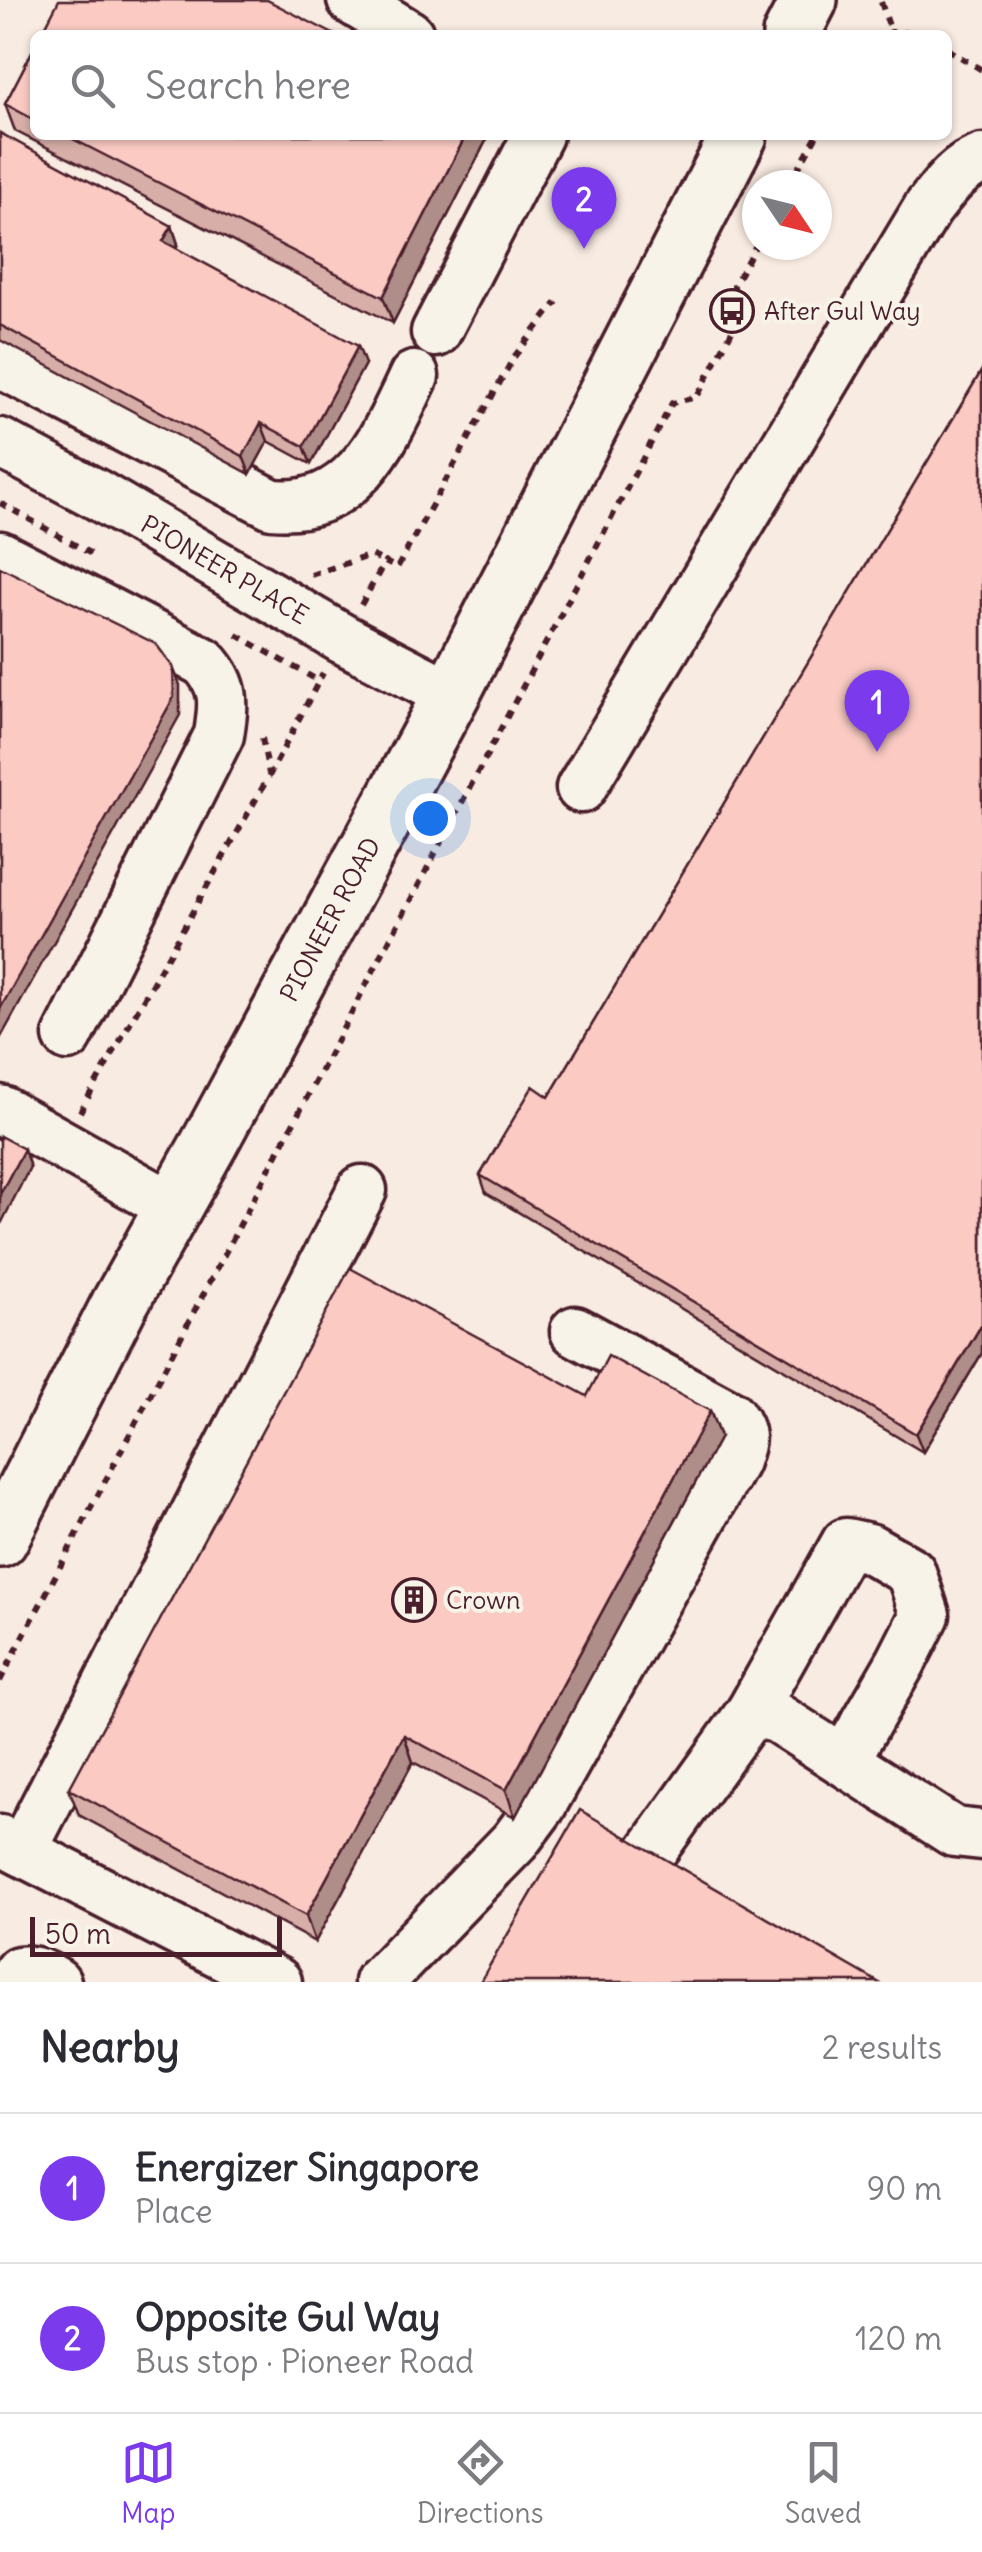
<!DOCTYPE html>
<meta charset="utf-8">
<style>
body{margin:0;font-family:Delius,sans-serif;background:#f7f7f7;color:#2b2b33}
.compass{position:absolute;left:742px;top:170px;width:90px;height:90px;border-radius:50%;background:#fff;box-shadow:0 2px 8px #0004;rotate:125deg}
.scale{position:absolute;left:30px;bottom:25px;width:252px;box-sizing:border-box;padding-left:10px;border:5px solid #4a1f2b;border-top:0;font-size:28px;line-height:35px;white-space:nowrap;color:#4a1f2b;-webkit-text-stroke:8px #f7f3e8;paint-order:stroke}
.you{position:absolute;left:430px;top:818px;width:35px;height:35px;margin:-25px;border:8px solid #fff;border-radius:50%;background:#1a73e8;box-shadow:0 0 0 15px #1a73e833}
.badge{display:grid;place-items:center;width:65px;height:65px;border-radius:50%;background:#7c3aed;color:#fff;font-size:32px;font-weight:700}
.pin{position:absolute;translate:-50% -82px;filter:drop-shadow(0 2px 5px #0008)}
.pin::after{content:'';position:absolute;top:52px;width:35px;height:30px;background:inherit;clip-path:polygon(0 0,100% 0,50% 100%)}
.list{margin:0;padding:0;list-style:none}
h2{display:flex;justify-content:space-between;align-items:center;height:130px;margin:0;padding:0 40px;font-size:42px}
h2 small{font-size:32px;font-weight:400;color:#7c7c81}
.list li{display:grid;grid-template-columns:65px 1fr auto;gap:30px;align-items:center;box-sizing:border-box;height:150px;padding:0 40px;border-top:2px solid #e1e1e2}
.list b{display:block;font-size:38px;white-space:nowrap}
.list p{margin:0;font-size:32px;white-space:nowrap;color:#7c7c81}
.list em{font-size:32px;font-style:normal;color:#7c7c81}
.icon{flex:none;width:55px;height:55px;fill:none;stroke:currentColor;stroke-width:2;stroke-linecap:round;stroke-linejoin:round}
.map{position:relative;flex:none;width:982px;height:1982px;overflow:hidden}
.search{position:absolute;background:#fff;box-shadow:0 2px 8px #0004;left:30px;right:30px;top:30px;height:110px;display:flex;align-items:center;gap:25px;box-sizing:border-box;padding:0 35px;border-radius:15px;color:#7c7c81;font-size:38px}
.sheet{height:430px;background:#fff}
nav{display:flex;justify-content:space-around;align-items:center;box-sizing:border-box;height:140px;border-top:2px solid #e1e1e2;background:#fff;font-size:28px;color:#7c7c81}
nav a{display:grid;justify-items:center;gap:5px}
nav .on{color:#7c3aed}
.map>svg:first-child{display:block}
</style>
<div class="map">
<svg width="982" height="1982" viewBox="0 0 982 1982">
<rect width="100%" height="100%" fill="#f8ebe1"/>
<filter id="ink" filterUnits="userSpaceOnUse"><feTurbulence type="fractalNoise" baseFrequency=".01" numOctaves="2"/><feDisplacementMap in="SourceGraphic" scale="20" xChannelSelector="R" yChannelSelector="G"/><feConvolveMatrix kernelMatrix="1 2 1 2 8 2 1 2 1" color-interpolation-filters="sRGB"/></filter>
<g filter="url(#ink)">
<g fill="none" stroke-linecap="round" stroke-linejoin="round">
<!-- minor casing -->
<g stroke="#4a1f2b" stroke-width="55">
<g id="minor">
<path d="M352 0 409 35"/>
<path d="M436 332 538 135"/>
<path d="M0 363 272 504C354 512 384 440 414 376"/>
<path id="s1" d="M0 443 96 494 343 639 451 695"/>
<path d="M0 556 204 662C226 686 224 703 219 735L68 1036"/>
<path d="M581 788 928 208C944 188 957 168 982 159"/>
<path d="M0 1110 173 1207"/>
<path d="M751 1712 846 1543 869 1548 911 1572 925 1615 901 1662 844 1761"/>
<path d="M0 1840 277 1982"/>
<path d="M22 1851 362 1190"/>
<path d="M651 1852 751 1712 777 1718 954 1832 982 1835"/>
<path d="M10 1982 19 1971C33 1969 45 1975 56 1982"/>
<path d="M379 1982 515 1841 541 1806 734 1461C741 1439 744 1434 730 1415L575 1331"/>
</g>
</g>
<!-- major casing -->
<g stroke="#4a1f2b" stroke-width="62">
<g id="major">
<path d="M791 35 809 0"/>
<path id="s2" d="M0 1539 120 1303 211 1140 451 695 739 135"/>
</g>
</g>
<!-- path -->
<g stroke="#4a1f2b" stroke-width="6" stroke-dasharray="8 8" stroke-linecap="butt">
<path d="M881 2 891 32"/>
<path d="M888 35 891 32H919L925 35"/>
<path d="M947 49 982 70"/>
<path d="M789 185 817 135"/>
<path d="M0 503 95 556"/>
<path d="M311 575 371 555 385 562"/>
<path d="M361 605 385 562 397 568 514 357 557 302"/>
<path d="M237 635 319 681"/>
<path d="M262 738 269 774"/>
<path d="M80 1112 269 776 323 673"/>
<path d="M0 1681 672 403 697 397 735 325 734 285 757 243"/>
</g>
<!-- minor -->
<use href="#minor" stroke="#f7f3e8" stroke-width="48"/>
<!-- major -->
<use href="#major" stroke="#f7f3e8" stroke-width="55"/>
</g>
<!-- wall -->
<g fill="#d7aea8" stroke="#4a1f2b" stroke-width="2.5">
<path d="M35 46V135H489L393 323 15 131 5 104Z"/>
<path d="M0 133 172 226 178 244 176 248 365 364 311 464 268 441 250 474 0 340Z"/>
<path d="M982 370V1353L923 1452 486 1193 480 1175 549 1097Z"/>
<path d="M587 1396 710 1411 720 1437 515 1817 413 1762 315 1942 79 1815 69 1789Z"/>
</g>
<!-- shaded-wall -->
<g fill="#af8d88" stroke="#4a1f2b" stroke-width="2.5">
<path d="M466 135H489L393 323 383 297Z"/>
<path d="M172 226 178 244 170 260 163 241Z"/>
<path d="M358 346 365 364 311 464 304 446Z"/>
<path d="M261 423 268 441 250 474 243 456Z"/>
<path d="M173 667 180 685V715L0 1039V1009Z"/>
<path d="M24 1149 30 1167 0 1226V1194Z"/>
<path d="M982 1324V1353L923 1452 916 1434Z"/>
<path d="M710 1411 720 1437 515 1817 506 1790Z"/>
<path d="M404 1735 413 1762 315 1942 306 1916Z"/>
</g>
<!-- building -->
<g fill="#facac3" stroke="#4a1f2b" stroke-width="2.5">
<path d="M59 0H267L335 35H41Z"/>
<path d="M35 46V120L5 104Z"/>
<path d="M0 133 172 226 163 241 358 346 304 446 261 423 243 456 0 325Z"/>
<path d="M65 135H466L383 297Z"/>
<path d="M982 370V1324L916 1434 480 1175 533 1086 549 1097Z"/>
<path d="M0 567 156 644 173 667 174 697 0 1009Z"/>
<path d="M0 1136 24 1149 0 1194Z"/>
<path d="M350 1268 587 1396 608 1356 710 1411 506 1790 404 1735 306 1916 69 1789Z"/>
<path d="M580 1810 878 1982H480Z"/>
</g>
</g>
<!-- icons -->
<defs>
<g id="bus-ring" transform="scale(2.25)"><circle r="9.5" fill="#f7f3e8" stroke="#4a1f2b" stroke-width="1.5"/><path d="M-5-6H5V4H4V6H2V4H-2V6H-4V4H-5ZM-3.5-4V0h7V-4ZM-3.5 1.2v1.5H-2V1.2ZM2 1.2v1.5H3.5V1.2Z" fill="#4a1f2b"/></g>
<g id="building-ring" transform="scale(2.25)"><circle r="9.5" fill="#f7f3e8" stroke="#4a1f2b" stroke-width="1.5"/><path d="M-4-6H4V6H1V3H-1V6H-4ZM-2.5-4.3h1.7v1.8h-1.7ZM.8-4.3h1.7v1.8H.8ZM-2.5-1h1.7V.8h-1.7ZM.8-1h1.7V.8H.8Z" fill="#4a1f2b"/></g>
</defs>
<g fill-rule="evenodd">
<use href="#bus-ring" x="732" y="311"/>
<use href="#building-ring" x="414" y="1600"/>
</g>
<g text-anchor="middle" stroke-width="8" stroke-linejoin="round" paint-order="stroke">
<!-- poi labels -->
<g font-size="25" fill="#4a1f2b" stroke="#f7f3e8" text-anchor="start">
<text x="764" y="320">After Gul Way</text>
<text x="446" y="1609">Crown</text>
</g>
<!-- street labels -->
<g font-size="25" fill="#4a1f2b" stroke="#f7f3e8">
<text dy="9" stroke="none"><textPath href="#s1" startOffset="258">PIONEER PLACE</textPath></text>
<text dy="9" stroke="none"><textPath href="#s2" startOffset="702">PIONEER ROAD</textPath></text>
</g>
</g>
</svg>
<svg class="compass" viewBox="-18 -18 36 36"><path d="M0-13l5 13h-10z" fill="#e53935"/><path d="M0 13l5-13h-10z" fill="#7c7c81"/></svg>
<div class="scale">50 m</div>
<div class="you"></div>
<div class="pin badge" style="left:877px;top:752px">1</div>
<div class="pin badge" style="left:584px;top:249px">2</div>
<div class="search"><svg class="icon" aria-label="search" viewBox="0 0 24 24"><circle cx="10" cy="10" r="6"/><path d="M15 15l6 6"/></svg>Search here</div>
</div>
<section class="sheet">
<h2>Nearby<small>2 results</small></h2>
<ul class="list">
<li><span class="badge">1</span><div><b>Energizer Singapore</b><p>Place</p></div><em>90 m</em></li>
<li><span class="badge">2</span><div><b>Opposite Gul Way</b><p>Bus stop · Pioneer Road</p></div><em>120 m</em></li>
</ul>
</section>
<nav>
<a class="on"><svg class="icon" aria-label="map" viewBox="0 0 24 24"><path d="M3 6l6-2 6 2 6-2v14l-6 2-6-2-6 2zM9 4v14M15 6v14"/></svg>Map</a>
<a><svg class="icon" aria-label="directions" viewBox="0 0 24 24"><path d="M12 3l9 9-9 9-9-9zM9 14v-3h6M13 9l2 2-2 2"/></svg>Directions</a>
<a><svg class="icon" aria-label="saved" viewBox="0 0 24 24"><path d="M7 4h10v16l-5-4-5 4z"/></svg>Saved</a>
</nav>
